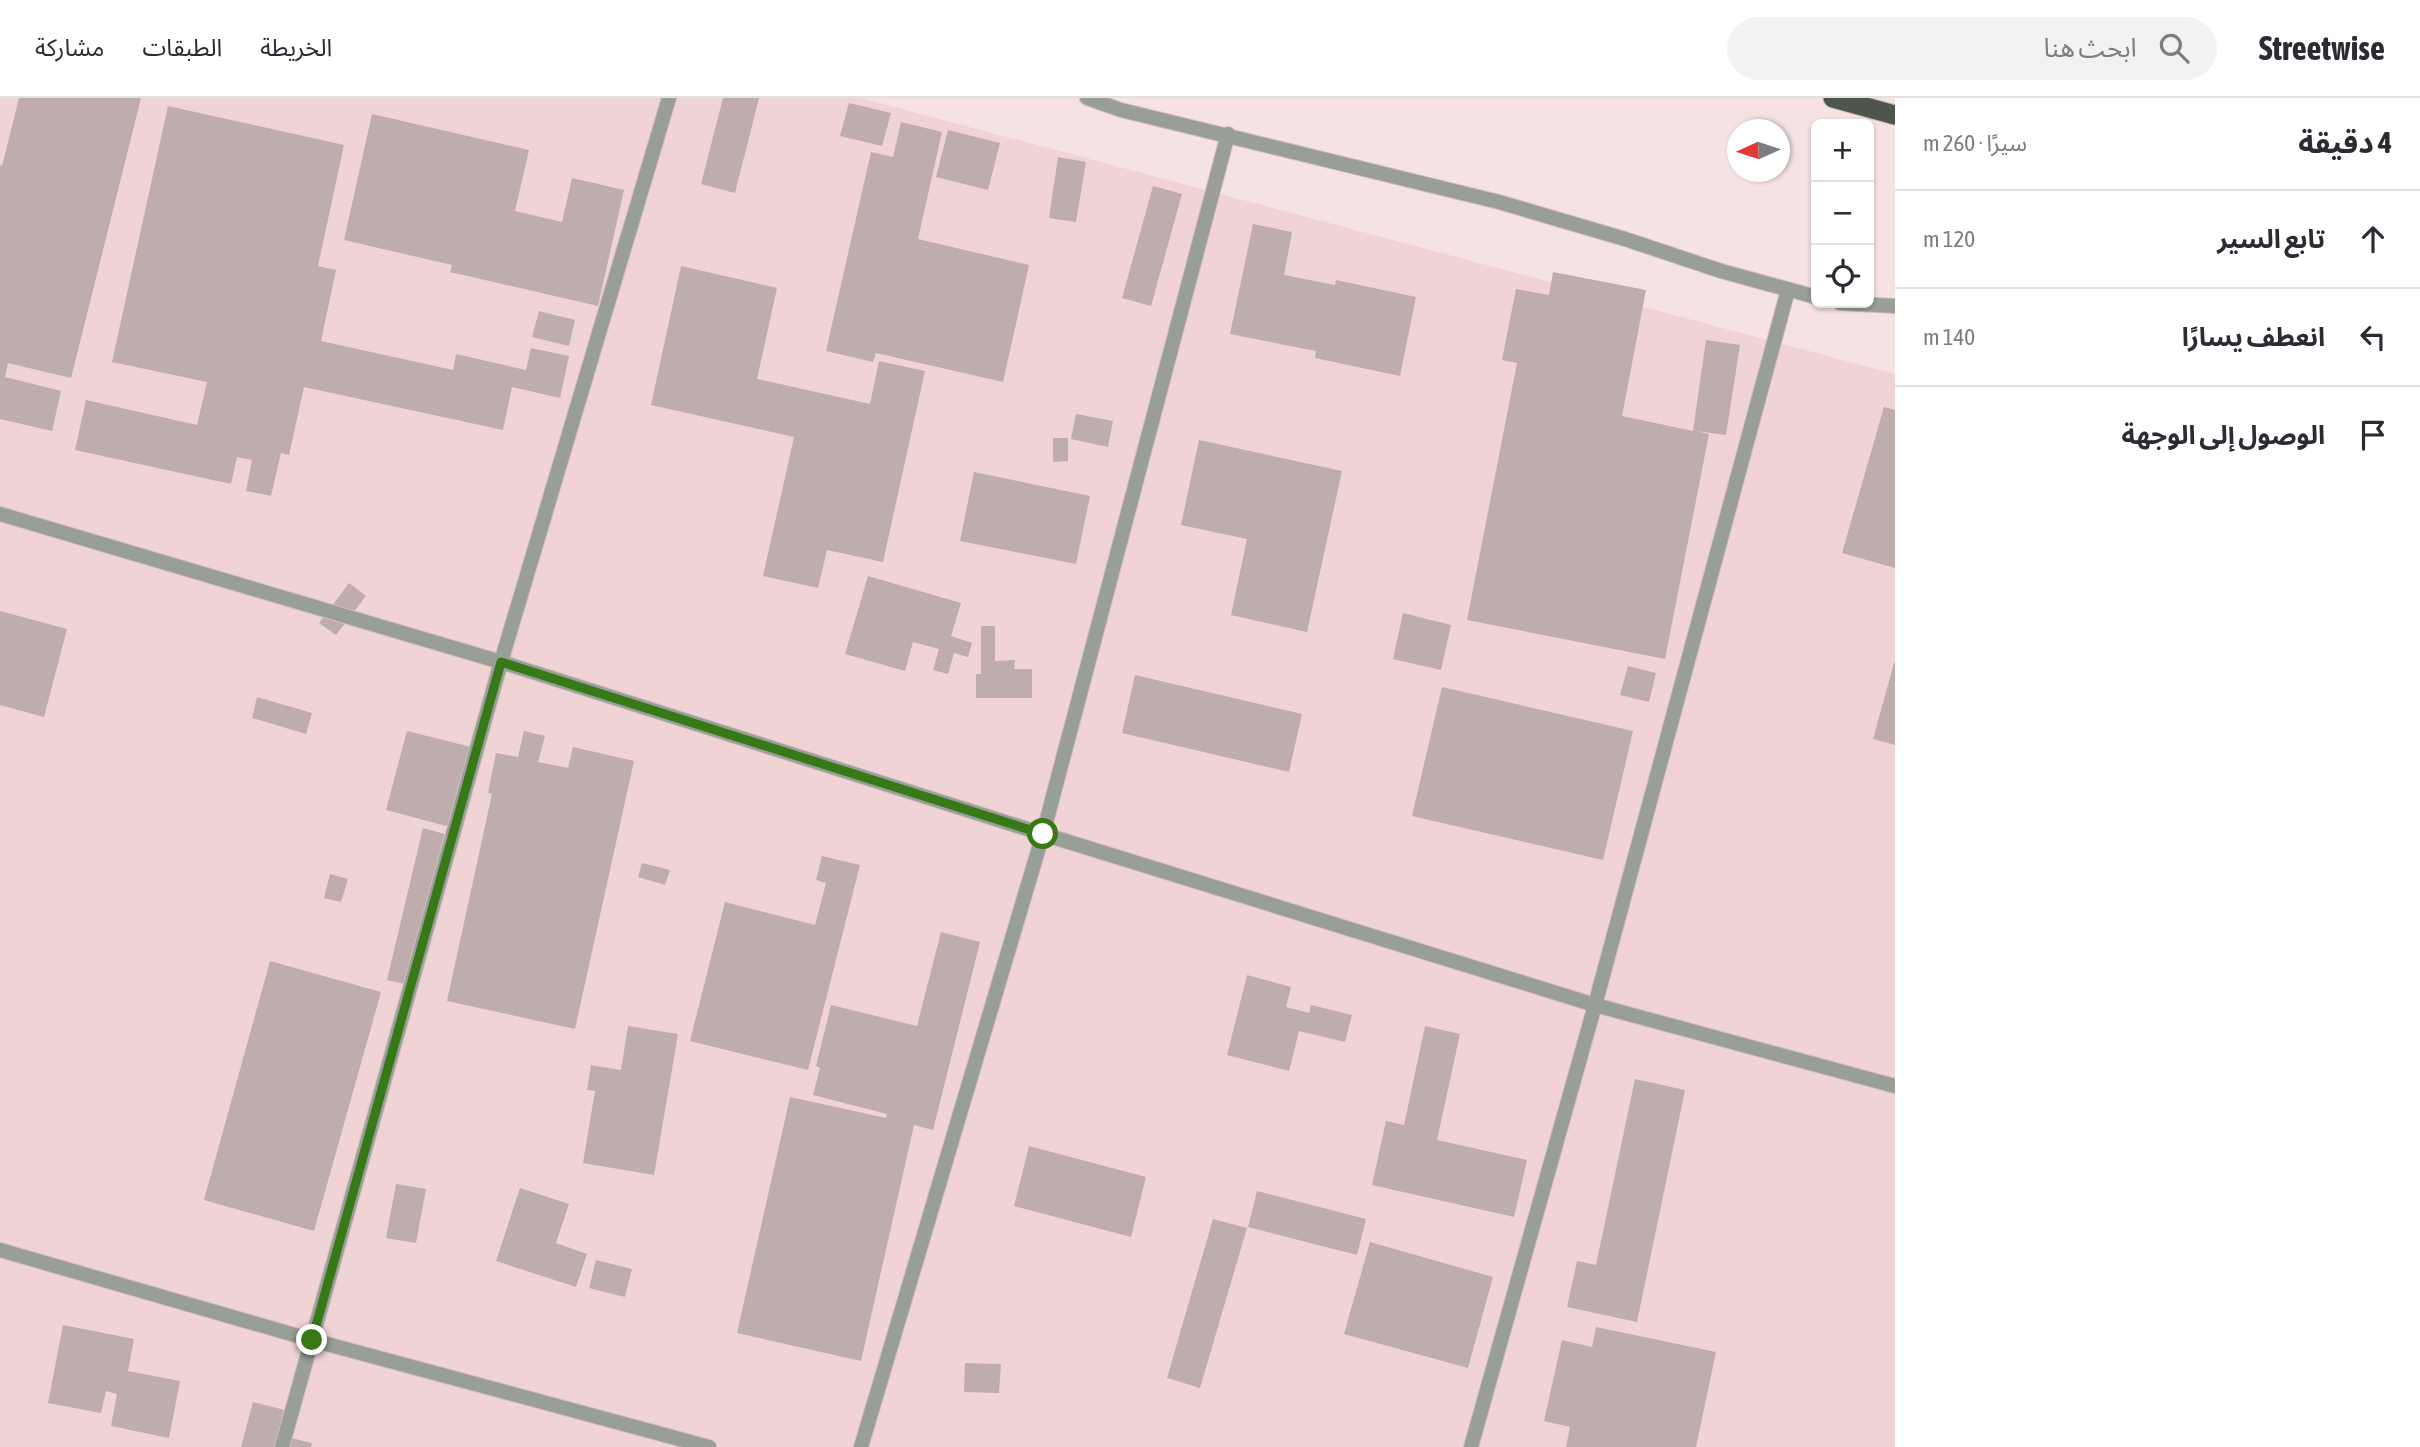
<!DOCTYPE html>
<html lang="ar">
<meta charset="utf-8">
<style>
body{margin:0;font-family:"Asap Condensed","Noto Sans Arabic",sans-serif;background:#f2f2f3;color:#2b2b33;direction:rtl}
.controls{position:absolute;right:21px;top:21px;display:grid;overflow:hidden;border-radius:10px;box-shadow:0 2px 5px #0004}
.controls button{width:63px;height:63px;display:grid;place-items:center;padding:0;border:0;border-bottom:2px solid #e1e1e2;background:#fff;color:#2b2b33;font:35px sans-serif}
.compass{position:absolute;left:1727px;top:21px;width:63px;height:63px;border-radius:50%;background:#fff;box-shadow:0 2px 5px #0004;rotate:267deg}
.stop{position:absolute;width:21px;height:21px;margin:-16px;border:5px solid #387917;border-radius:50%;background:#fff}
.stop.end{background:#387917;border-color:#fff;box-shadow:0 2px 7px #0008}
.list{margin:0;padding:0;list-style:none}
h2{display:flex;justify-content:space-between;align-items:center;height:91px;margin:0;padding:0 28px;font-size:30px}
h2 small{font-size:23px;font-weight:400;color:#7c7c81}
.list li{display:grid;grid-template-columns:46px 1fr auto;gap:21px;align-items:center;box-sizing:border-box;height:98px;padding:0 28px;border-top:2px solid #e1e1e2}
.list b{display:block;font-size:26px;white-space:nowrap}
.list em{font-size:23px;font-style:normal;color:#7c7c81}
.icon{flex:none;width:38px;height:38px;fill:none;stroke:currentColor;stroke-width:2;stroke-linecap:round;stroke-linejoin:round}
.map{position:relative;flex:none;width:1895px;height:1349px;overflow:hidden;direction:ltr}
header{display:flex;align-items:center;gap:42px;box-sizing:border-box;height:98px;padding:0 35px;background:#fff;border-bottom:2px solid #e1e1e2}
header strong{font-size:33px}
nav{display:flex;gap:38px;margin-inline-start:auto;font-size:24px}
.search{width:490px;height:63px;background:#f2f2f3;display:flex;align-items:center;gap:18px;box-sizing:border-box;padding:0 24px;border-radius:38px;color:#7c7c81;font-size:26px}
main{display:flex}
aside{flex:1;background:#fff}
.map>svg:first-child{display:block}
</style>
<header>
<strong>Streetwise</strong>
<div class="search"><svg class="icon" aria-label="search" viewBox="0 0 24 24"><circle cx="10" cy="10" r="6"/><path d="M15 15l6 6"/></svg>ابحث هنا</div>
<nav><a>الخريطة</a><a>الطبقات</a><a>مشاركة</a></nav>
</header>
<main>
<aside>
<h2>4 دقيقة<small>سيرًا · 260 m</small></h2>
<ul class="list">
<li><svg class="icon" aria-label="ahead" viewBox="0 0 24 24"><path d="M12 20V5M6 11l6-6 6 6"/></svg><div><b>تابع السير</b></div><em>120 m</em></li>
<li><svg class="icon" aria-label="left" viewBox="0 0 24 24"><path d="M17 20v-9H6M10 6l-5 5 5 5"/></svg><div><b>انعطف يسارًا</b></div><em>140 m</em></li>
<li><svg class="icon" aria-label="arrive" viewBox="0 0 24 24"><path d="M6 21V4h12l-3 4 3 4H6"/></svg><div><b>الوصول إلى الوجهة</b></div></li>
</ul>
</aside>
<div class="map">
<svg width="1895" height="1349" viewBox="0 0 1895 1349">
<rect width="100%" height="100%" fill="#f6e2e3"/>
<!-- built -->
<path fill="#f0d3d5" d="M0 0H861L1895 276V1349H0Z"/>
<!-- building -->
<g fill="#bfacad">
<path d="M19 0H141L71 280 8 265 5 279 61 293 52 333 0 321V67L2 68Z"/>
<path d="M723 0H759L735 95 701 86Z"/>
<path d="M849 5 891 15 882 48 840 38Z"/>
<path d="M168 8 344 47 318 168 336 172 321 243 453 272 456 256 526 272 531 250 569 258 560 300 512 289 503 332 304 289 289 357 281 355 271 398 246 393 252 362 237 359 231 386 75 352 86 302 197 327 207 284 112 264Z"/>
<path d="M372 16 529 52 515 113 562 124 572 80 624 92 598 208 450 174 452 167 344 142Z"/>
<path d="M901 24 942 34 918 141 1029 167 1003 284 876 255 873 264 826 253 871 54 893 59Z"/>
<path d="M948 32 1000 45 988 92 936 79Z"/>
<path d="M1058 59 1086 64 1076 124 1049 120Z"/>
<path d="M1153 88 1182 96 1151 208 1122 200Z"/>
<path d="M1253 126 1292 134 1284 177 1335 187 1336 182 1416 199 1400 278 1315 260 1316 253 1230 236Z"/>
<path d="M681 168 777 190 757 281 870 306 879 263 925 273 883 464 827 452 818 490 763 478 794 339 651 307Z"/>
<path d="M1553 174 1646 192 1622 318 1693 333 1706 242 1740 247 1726 337 1696 333 1709 336 1665 561 1467 522 1517 265 1502 262 1516 191 1549 197Z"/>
<path d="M539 213 575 222 569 248 532 239Z"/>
<path d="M1884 309 1895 312V470L1842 455Z"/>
<path d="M1076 316 1113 323 1108 349 1071 341Z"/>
<path d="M1053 340H1068V363L1053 364Z"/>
<path d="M1199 342 1342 373 1307 534 1231 517 1247 441 1181 427Z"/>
<path d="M974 374 1090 398 1076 466 960 443Z"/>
<path d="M868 478 961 505 951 538 972 545 968 559 954 555 948 576 933 572 939 551 913 544 905 573 845 556Z"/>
<path d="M349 485 366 498 336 537 319 525Z"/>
<path d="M0 513 67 531 44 619 0 607Z"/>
<path d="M1403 515 1451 527 1441 572 1393 561Z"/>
<path d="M981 528H995V563L1015 562 1014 571H1032V600H976V576H981Z"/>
<path d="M1894 565H1895V647L1873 641Z"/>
<path d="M1628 568 1656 575 1649 604 1620 597Z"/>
<path d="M1135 577 1302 616 1289 674 1122 635Z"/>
<path d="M1442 589 1633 633 1603 762 1412 718Z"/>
<path d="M257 599 312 615 306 636 252 620Z"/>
<path d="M407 633 471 649 450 729 386 712Z"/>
<path d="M524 633 545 638 538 664 568 670 573 649 634 663 575 931 447 903 492 696 488 695 496 655 518 659Z"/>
<path d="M423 730 445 736 409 887 387 882Z"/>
<path d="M822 758 860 767 808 972 690 943 725 804 815 827 826 785 816 782Z"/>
<path d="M642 765 670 772 665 787 638 779Z"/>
<path d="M330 776 348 781 341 804 324 800Z"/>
<path d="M941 834 980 844 933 1032 914 1027 861 1263 737 1235 790 999 886 1020 887 1016 813 997 820 970 816 968 831 907 917 928Z"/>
<path d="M270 863 381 894 314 1133 204 1102Z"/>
<path d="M1247 877 1291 889 1286 909 1309 915 1311 907 1352 917 1345 944 1299 933 1289 973 1227 957Z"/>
<path d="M628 928 678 936 654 1077 583 1065 595 993 587 992 591 967 621 972Z"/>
<path d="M1425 928 1460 936 1437 1042 1527 1062 1514 1119 1372 1087 1386 1023 1404 1027Z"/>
<path d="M1635 981 1685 992 1637 1224 1567 1209 1577 1163 1596 1167Z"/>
<path d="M1029 1048 1146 1079 1131 1139 1014 1108Z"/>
<path d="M396 1086 426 1091 416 1145 386 1140Z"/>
<path d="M520 1090 569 1106 556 1145 587 1156 576 1189 496 1163Z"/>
<path d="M1257 1093 1366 1121 1357 1157 1248 1129Z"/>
<path d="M1213 1121 1247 1130 1200 1290 1167 1280Z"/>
<path d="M1370 1144 1493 1179 1468 1270 1344 1236Z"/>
<path d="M596 1162 632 1171 625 1199 589 1190Z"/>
<path d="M63 1227 134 1241 128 1273 180 1283 169 1340 111 1328 117 1296 106 1293 101 1315 48 1305Z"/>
<path d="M1596 1229 1716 1254 1696 1349H1566L1570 1329 1544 1323 1562 1242 1592 1249Z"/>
<path d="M965 1265 1001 1266 999 1295 964 1294Z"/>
<path d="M253 1304 289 1313 283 1338 312 1345 311 1349H241Z"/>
</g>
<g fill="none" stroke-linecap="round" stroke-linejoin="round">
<!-- service casing -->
<g stroke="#d0bebf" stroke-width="16">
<g id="service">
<path d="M1087 0 1121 12 1499 104 1625 141 1721 173 1816 199"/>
<path d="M1840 205 1895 208"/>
<path d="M0 416 501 564 1043 736 1595 907 1895 988"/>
<path d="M0 1152 312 1242 709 1349"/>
<path d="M282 1349 501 564 669 0"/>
<path d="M861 1349 1043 736 1228 36"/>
<path d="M1471 1349 1595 907 1788 192"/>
</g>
</g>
<!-- trunk casing -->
<g stroke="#d0bebf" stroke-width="21">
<path id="trunk" d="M1833 0 1895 17"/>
</g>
<!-- service -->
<use href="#service" stroke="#999e98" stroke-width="14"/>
<!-- trunk -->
<use href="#trunk" stroke="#4e564c" stroke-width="19"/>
</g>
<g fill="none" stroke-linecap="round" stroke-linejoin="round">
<!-- route -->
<path stroke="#387917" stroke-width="9" d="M312 1242 501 564 1043 736"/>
</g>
</svg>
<div class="controls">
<button>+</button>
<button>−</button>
<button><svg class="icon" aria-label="locate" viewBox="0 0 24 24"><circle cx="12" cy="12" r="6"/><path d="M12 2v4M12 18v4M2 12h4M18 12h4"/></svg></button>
</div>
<svg class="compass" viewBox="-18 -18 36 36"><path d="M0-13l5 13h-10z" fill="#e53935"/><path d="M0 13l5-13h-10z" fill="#7c7c81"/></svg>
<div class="stop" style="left:1043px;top:736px"></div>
<div class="stop end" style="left:312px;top:1242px"></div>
</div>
</main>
